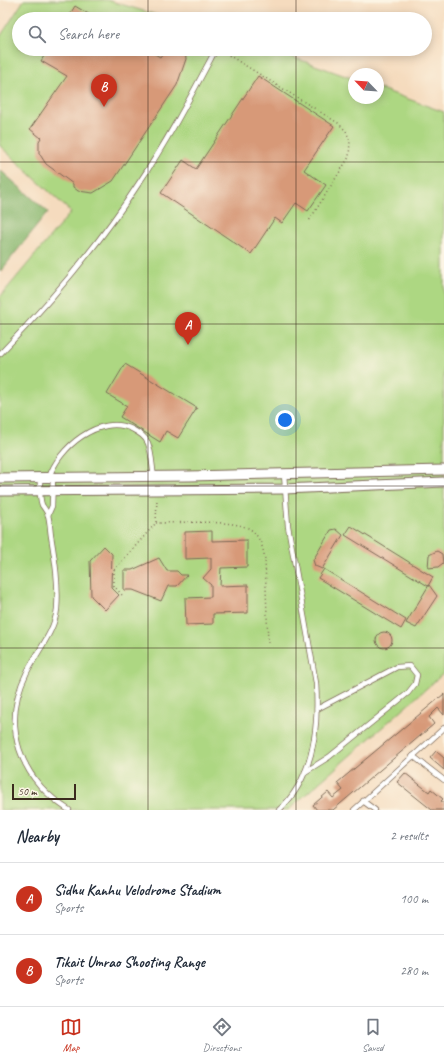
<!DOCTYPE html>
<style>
body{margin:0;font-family:Caveat,sans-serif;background:#f6f6f7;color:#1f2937}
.compass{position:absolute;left:348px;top:68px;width:36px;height:36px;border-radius:50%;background:#fff;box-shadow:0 2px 10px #0003;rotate:295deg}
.scale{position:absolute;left:12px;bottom:10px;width:64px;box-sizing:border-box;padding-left:4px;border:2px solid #3b2a1e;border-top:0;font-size:11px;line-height:14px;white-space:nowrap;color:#3b2a1e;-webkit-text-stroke:3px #fcf5e5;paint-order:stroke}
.you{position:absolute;left:285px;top:420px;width:14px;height:14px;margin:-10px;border:3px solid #fff;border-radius:50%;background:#1a73e8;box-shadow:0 0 0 6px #1a73e833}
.badge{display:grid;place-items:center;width:26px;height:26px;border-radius:50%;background:#c8321e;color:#fff;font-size:13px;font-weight:700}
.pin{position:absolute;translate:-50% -33px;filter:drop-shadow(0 1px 2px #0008)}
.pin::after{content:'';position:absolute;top:21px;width:14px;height:12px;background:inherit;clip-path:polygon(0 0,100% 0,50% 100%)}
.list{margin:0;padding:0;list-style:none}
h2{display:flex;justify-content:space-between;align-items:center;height:52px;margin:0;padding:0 16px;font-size:17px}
h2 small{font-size:13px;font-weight:400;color:#747a83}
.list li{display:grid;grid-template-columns:26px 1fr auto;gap:12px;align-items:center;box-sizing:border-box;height:72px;padding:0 16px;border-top:1px solid #e0e1e3}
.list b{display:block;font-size:15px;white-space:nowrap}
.list p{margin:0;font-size:13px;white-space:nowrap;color:#747a83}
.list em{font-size:13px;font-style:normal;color:#747a83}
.icon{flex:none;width:22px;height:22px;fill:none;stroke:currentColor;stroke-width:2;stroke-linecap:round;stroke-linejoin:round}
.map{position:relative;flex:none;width:444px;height:810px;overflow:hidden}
.search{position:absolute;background:#fff;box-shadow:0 2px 10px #0003;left:12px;right:12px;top:12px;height:44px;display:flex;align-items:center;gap:10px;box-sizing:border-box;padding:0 14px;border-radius:22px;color:#747a83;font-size:15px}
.sheet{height:196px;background:#fff}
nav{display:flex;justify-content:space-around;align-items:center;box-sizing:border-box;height:56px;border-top:1px solid #e0e1e3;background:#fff;font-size:11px;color:#747a83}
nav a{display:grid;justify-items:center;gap:2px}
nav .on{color:#c8321e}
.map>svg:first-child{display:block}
</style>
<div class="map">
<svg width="444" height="810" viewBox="0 0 444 810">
<rect width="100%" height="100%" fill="#fcf5e5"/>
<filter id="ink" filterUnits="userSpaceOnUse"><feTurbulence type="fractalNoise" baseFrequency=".025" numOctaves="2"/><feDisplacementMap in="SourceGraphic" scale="8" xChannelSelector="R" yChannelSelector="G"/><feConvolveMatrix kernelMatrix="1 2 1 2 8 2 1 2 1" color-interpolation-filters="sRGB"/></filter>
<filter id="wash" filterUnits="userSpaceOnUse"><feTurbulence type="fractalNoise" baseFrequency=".012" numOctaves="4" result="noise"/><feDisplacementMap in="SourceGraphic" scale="16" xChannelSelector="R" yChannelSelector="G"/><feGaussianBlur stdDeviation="0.9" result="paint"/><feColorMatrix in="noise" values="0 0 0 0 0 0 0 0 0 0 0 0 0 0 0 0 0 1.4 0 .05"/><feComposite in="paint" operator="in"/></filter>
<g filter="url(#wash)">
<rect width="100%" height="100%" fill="#f5dbbe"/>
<!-- green -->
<path fill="#add782" stroke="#748050" d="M24 0H107L170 19H19V49H270L354 79V98H378V88L444 112V673L288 810H0V297L71 212 0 146V37Z"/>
<!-- forest -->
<path fill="#8ab870" stroke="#627147" d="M0 170 48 212 0 272Z"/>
<g id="blocks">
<!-- building -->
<g fill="#d79978">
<path d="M75 6 97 19H67Z"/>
<path d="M48 49H146L160 57 166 49H185L186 59 177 85 113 181 93 193 78 191 73 187V184L46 164 39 153V141L41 138 30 129 67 76 41 61Z"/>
<path d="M258 76 334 126 304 170 326 185 308 211 296 203 282 223 275 218 251 254 161 193 183 160 196 169Z"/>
<path d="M125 364 197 408 178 438 166 431 160 442 120 417 127 406 107 394Z"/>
<path d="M351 526 433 577 428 586 345 535Z"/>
<path d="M336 529 343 535 322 569 315 566 313 560 331 530Z"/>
<path d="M212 531V541L247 540V567L221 568 220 586 248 585V613L213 614V624L186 625 185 598 211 597V585L203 578 211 569V558L185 559V532Z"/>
<path d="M104 546 112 554 111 587 119 595 105 610 91 596 90 561Z"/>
<path d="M437 551 442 554 443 563 438 567 428 568 429 555Z"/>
<path d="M159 558 167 571H177L181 575H187L177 586H168L161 601 133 590H124V570H132Z"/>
<path d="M324 569 406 620 401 629 318 578Z"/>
<path d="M429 585 437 596 416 628 406 623Z"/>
<circle cx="384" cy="640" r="8"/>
<path d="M444 694V715L438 708 429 717 434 724 333 810H317L313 805 328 792 333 798 343 790 337 783Z"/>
<path d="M436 751 444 758V770L430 758Z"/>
<path d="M405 773 429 792 431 789 443 799 441 801 444 803V810H432L397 782Z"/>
</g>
</g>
</g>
<g filter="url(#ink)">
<use href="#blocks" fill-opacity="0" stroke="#7c6856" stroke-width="1"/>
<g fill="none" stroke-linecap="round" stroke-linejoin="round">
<!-- lane casing -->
<g stroke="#7c6856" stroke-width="6">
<g id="lane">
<path d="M0 354C51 301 99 245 139 183 168 140 192 94 216 49"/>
<path d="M40 478C40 486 39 497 42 505 44 508 47 512 48 515 50 522 50 530 51 536 55 560 59 585 57 609 55 631 37 652 27 672 0 726 20 779 69 810"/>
<path d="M49 478C58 448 100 413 132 429 139 433 145 436 148 443 152 453 152 466 154 477"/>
<path d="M48 515 52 506 53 477"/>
<path d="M413 756 444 780"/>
<path d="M305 772 329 757 408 693 415 684 417 675 410 666 397 667 317 709"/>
<path d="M363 801 375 810"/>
<path d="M279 810C314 778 319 728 316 683L288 526 284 474"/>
<path d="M354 810 444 728"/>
</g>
</g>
<!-- street casing -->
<g stroke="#7c6856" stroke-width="11">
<g id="street">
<path d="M0 478 189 476 444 470"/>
<path d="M0 491 284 489 444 482"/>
</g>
</g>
<!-- path -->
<g stroke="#7c6856" stroke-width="1.5" stroke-dasharray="1 3" stroke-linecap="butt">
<path d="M222 51 338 123 346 131 350 141 349 157 309 221"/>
<path d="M156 523C177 523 233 519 250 529 260 536 263 548 265 559L268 644"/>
<path d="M122 595 114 586V570L156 523 157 498"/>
</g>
<!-- lane -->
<use href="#lane" stroke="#fff" stroke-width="4.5"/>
<!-- street -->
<use href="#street" stroke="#fff" stroke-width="9"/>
</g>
</g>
<!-- grid -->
<path fill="none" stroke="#3b2a1e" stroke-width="1" stroke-opacity="0.55" d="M148 0V19M296 0V19M148 49V810M296 49V810M0 162H444M0 324H444M0 486H444M0 648H444"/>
</svg>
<svg class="compass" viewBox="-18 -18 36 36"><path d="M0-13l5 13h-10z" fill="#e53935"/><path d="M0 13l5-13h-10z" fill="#747a83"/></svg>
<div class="scale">50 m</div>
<div class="you"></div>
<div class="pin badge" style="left:188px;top:345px">A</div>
<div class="pin badge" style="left:104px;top:107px">B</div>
<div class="search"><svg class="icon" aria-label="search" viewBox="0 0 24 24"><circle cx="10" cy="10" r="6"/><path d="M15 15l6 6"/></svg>Search here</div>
</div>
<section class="sheet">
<h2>Nearby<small>2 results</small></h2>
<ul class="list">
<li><span class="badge">A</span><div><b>Sidhu Kanhu Velodrome Stadium</b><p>Sports</p></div><em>100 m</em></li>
<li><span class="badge">B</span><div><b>Tikait Umrao Shooting Range</b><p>Sports</p></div><em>280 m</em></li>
</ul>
</section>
<nav>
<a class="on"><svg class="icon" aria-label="map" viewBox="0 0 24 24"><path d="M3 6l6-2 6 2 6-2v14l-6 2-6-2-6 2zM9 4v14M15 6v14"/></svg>Map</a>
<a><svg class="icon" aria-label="directions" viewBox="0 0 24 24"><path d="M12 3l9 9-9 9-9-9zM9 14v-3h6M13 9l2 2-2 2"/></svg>Directions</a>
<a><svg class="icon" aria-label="saved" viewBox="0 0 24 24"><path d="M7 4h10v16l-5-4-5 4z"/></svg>Saved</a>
</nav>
